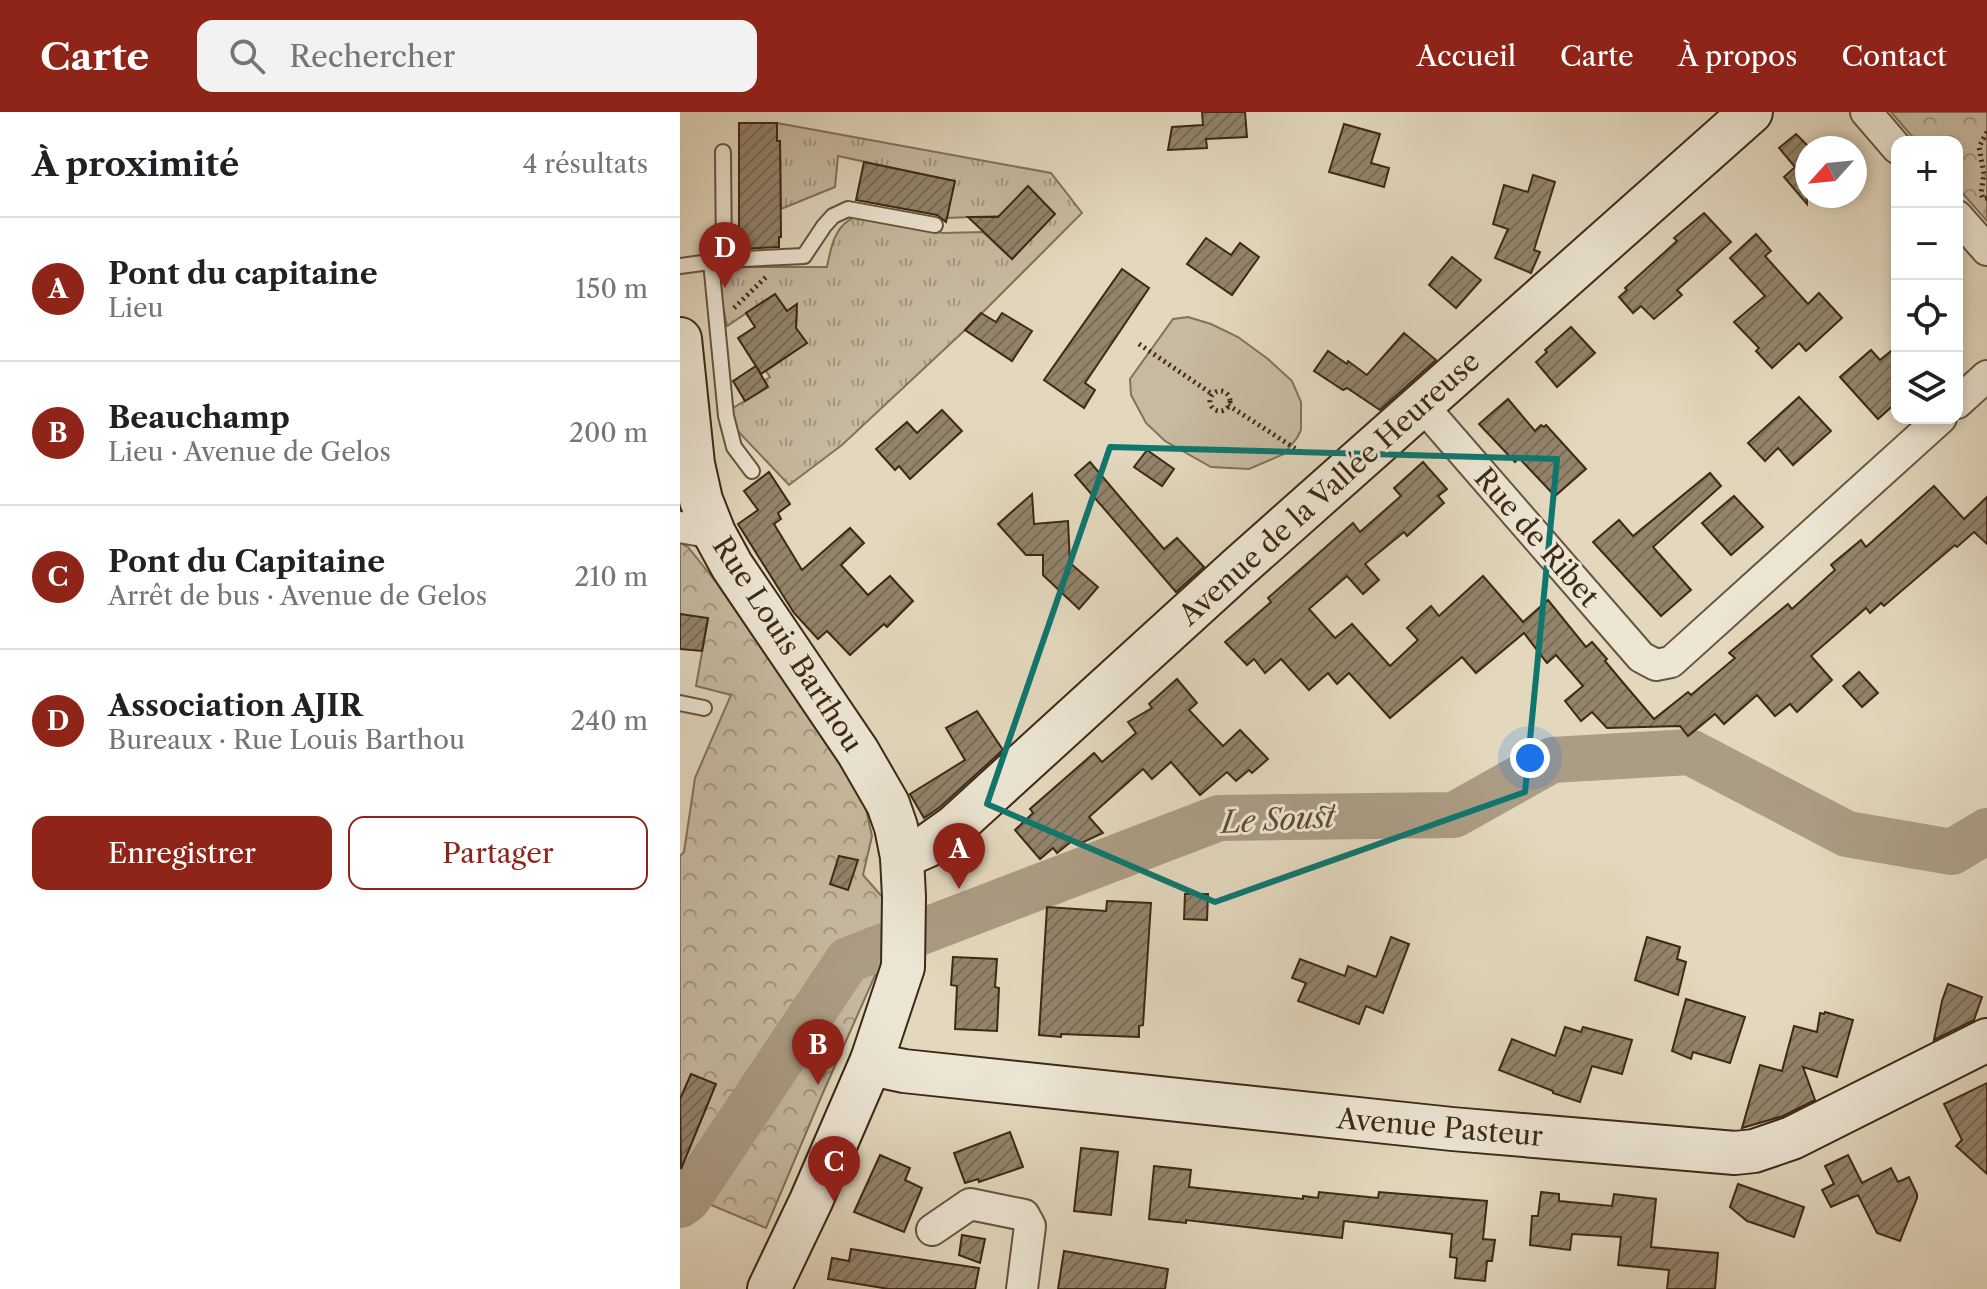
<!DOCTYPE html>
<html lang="fr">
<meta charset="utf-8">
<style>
body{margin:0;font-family:"Libre Caslon Text",serif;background:#f2f2f2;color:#202124}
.controls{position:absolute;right:24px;top:24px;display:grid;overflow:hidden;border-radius:16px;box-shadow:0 4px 12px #0003}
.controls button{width:72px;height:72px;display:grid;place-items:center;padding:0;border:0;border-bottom:2px solid #e0e0e0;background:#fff;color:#202124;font:40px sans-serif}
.compass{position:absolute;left:1115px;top:24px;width:72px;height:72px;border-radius:50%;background:#fff;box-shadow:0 4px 12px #0003;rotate:243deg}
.you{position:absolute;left:850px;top:646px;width:28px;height:28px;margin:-20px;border:6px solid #fff;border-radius:50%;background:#1a73e8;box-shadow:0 0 0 12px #1a73e833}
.badge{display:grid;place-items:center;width:52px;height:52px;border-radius:50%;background:#8f2418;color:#fff;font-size:26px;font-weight:700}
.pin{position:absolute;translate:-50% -66px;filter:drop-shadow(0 2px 4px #0008)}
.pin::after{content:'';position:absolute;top:42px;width:28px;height:24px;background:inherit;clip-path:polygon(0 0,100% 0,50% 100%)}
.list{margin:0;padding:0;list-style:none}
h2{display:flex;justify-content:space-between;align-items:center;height:104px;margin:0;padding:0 32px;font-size:34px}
h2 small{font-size:26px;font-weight:400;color:#757577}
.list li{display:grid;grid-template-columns:52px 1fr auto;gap:24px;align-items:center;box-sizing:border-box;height:144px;padding:0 32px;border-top:2px solid #e0e0e0}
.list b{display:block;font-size:30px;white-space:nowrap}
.list p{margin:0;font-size:26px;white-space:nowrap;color:#757577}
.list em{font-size:26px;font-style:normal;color:#757577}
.actions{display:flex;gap:16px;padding:24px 32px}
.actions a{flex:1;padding:18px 0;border:2px solid #8f2418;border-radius:16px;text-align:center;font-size:28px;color:#8f2418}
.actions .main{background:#8f2418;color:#fff}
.icon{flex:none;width:44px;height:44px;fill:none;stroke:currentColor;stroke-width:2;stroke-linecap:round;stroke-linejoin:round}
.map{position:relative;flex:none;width:1307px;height:1177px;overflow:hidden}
header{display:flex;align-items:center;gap:48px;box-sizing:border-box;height:112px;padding:0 40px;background:#8f2418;color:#fff}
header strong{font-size:38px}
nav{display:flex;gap:44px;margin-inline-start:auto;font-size:28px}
.search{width:560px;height:72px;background:#f2f2f2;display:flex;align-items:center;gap:20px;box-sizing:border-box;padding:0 28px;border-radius:16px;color:#757577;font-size:30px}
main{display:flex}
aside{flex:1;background:#fff}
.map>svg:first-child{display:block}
</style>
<header>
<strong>Carte</strong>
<div class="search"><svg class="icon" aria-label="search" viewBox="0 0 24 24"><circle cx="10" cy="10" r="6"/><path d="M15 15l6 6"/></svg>Rechercher</div>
<nav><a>Accueil</a><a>Carte</a><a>À propos</a><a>Contact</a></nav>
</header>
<main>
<aside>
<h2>À proximité<small>4 résultats</small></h2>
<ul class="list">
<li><span class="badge">A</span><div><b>Pont du capitaine</b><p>Lieu</p></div><em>150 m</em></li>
<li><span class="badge">B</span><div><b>Beauchamp</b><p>Lieu · Avenue de Gelos</p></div><em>200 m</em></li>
<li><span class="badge">C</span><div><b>Pont du Capitaine</b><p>Arrêt de bus · Avenue de Gelos</p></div><em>210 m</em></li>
<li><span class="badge">D</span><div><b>Association AJIR</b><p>Bureaux · Rue Louis Barthou</p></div><em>240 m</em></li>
</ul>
<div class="actions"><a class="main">Enregistrer</a><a>Partager</a></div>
</aside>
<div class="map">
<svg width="1307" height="1177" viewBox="0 0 1307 1177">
<defs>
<pattern id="grass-tufts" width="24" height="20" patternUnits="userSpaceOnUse" patternTransform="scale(2)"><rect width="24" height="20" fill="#c7baa1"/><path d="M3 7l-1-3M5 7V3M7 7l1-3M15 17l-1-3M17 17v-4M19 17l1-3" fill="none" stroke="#a39782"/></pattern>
<pattern id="forest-crowns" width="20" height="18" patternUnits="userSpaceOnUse" patternTransform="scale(2)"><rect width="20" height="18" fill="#c7baa1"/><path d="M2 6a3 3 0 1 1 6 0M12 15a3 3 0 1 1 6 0" fill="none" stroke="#a39782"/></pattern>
<pattern id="building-hatch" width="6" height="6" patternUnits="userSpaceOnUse" patternTransform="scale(2)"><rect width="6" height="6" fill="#93846c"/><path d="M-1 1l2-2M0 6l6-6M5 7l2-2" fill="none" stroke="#796c58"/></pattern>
</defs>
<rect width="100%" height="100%" fill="#e3d8be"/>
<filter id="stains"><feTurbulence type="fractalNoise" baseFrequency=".0025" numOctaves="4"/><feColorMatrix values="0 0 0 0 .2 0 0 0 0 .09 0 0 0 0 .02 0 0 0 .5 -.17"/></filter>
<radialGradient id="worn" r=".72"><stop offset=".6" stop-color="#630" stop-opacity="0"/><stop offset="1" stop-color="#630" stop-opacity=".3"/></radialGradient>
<!-- grass -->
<path fill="url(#grass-tufts)" stroke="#82725a" stroke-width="2" d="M97 11 371 61 402 101 285 218 162 333 109 373 53 314V296L87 275 84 269 90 265 86 259 126 231 116 216 117 200 114 195 107 199 95 182 47 214 39 174V164L53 155H147C151 134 155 112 177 104L263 121 303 120 332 147 374 102 267 106 274 69 158 44 155 75 101 97 100 29H97Z"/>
<!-- forest -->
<g fill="url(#forest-crowns)" stroke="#82725a" stroke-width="2">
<path d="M1211 0H1307V109L1277 75V30H1237Z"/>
<path d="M0 431 8 435 36 470 184 688 192 724 183 763 204 787 205 841 142 983 86 1116 0 1080V744L4 740 15 666 51 583 16 574 28 507 0 502Z"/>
</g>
<!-- garden -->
<path fill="#c7baa1" stroke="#82725a" stroke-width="2" d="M508 205 531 212 558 225 588 247 612 269 621 290V318L617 326 604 342 569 357 531 355 485 329 466 311 451 283 450 267 493 207Z"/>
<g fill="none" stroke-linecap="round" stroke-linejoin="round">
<!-- river -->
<path stroke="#ab9c84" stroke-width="46" d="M0 1093 8 1087 168 848 539 706 774 703 872 648 1010 640 1167 722 1272 740 1307 719"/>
</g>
<!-- building -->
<g fill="url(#building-hatch)" stroke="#3d2914" stroke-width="2">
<path d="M522 0H565L567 25 526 27 527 36 488 38 492 15 523 13Z"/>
<path d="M59 11H97V29H100L101 125H99V135L59 137Z"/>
<path d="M664 12 700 22 691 51 709 56 704 75 649 60Z"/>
<path d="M1116 22 1127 33V92L1104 65 1115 55 1099 36Z"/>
<path d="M184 50 275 69 266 110 257 103 176 88Z"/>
<path d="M853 63 875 70 854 138 860 140 851 161 815 146 828 117 813 112 824 73 848 80Z"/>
<path d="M348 74 375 102 332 147 288 105H318Z"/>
<path d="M1024 101 1051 130 997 178 1002 183 974 207 961 194 953 201 939 185 947 178 945 176 997 129 994 126Z"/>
<path d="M1076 122 1091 139 1085 144 1128 192 1139 181 1162 206 1126 239 1119 231 1092 256 1076 239 1079 236 1054 210 1085 184 1050 146Z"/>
<path d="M526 126 551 143 560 131 579 145 552 183 507 152Z"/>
<path d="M772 145 801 168 776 196 749 173Z"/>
<path d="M442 157 469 176 405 271 415 278 404 296 364 268Z"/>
<path d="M95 182 107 199 117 192 116 216 127 231 81 262 58 226 75 215 66 201Z"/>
<path d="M301 201 316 210 322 201 352 219 332 249 285 218Z"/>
<path d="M891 215 915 241 877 275 856 250 867 240 865 238Z"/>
<path d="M724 221 756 248 700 298 667 276 663 278 634 259 648 239 667 252 668 249 687 263Z"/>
<path d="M1217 234V290L1198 307 1160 265 1191 238 1200 248Z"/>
<path d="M76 254 88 275 65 289 53 269Z"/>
<path d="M1119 285 1151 319 1113 353 1098 336 1085 349 1068 331Z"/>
<path d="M828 287 855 319 861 313 864 315 866 313 906 357 875 384 839 346 835 350 799 312Z"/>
<path d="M262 298 282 319 230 367 219 354 215 358 196 337 227 310 237 321Z"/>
<path d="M467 338 494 357 482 374 454 355Z"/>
<path d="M410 350 484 437 497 426 524 455 496 480 395 363Z"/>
<path d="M743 350 767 377 758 384 764 391 727 424 724 420 685 452 699 468 683 482 667 464 629 497 655 526 672 512 710 554 738 528 727 516 751 494 759 504 803 464 843 510 868 488 906 535 912 530 927 547 925 549 940 567 974 607 1008 580 1011 583 1055 546 1049 541 1108 492 1112 497 1155 458 1151 453 1181 428 1186 435 1254 374 1284 407 1307 385V432L1294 420 1277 435 1275 433 1204 494 1201 491 1190 501 1186 496 1131 544 1152 568 1117 600 1110 592 1095 604 1077 583 1044 612 1035 602 1008 624 1000 614 927 616 912 600 901 609 885 589 903 574 876 543 867 551 844 521 796 561 782 545 710 606 669 561 657 572 648 561 629 578 601 547 585 561 574 547 567 553 545 530 591 490 588 486 673 411 680 420 721 384 714 376Z"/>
<path d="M89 360 110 392 98 401 101 407 94 412 122 458 170 416 184 431 161 453 188 483 210 464 233 489 207 515 204 512 170 543 147 519 138 527 114 501 58 412 78 398 64 379Z"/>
<path d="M1030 361 1041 374 973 435 1011 478 981 504 913 430 939 408 953 424Z"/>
<path d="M352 382 354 412 388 409 390 451 418 475 399 497 363 463V443H346L318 412Z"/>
<path d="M1054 384 1083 415 1051 443 1022 411Z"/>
<path d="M0 502 28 506 22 539 0 537Z"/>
<path d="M1179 560 1198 581 1182 595 1163 574Z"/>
<path d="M497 567 517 591 509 598 543 634 560 618 588 647 572 661 569 658 556 669 547 660 520 683 491 650 472 667 463 657 409 705 423 721 397 733 393 728 377 741 373 736 360 747 335 718 353 701 350 697 414 641 422 650 456 621 448 610 472 596 469 592Z"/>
<path d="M297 599 323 638 260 695 244 706 230 682 285 648 266 616Z"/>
<path d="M159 744 178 748 168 778 150 772Z"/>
<path d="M505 782H528L527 808 504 807Z"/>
<path d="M427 789 471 791 463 913 459 914V925L381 922V925L359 923 367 795 426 799Z"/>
<path d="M711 825 729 832 703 901 686 894 679 912 618 889 626 871 612 866 620 847 665 864 668 854 696 865Z"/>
<path d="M967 825 1000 835 997 847 1006 850 998 883 955 868Z"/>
<path d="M273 845 317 847 315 875 319 876 317 919 275 917 277 874 271 873Z"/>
<path d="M1268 872 1302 885 1294 908 1254 928 1262 889Z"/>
<path d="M1006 887 1065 905 1050 951 1013 940 1011 947 992 939Z"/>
<path d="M1145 900 1173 908 1157 965 1123 955 1135 988 1103 1004 1062 1016 1080 953 1102 959 1114 914 1137 920 1140 901 1144 902Z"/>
<path d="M885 915 901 920 903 915 952 928 942 962 912 954 900 990 873 981V979L819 958 832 927 875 944Z"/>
<path d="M11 962 36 972 1 1057 0 987Z"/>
<path d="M1307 971V1062L1276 1034 1282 1028 1264 992Z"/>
<path d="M330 1020 343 1055 299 1070 298 1067 285 1071 274 1041Z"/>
<path d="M401 1036 438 1040 431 1103 394 1099Z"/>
<path d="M200 1043 230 1056 225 1068 242 1076 224 1120 174 1100Z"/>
<path d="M1168 1043 1182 1071 1211 1056 1218 1070 1229 1065 1237 1082V1086L1220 1129 1197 1121 1178 1083 1151 1095 1142 1078 1154 1072 1145 1054Z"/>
<path d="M474 1054 511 1058 509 1075 623 1087V1084L638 1086 639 1080 698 1086 699 1080 807 1089 803 1127 815 1128 812 1149H807L805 1169 775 1166 777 1146 770 1145 772 1122 664 1109 662 1126 506 1108V1111L469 1107Z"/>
<path d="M1058 1072 1124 1095 1114 1125 1067 1109 1050 1095Z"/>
<path d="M861 1080 879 1082V1089L932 1094 934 1082 976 1087 971 1135 1038 1141 1035 1177H987L989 1158 938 1153 941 1125 892 1122 890 1138 850 1133 852 1104H858Z"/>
<path d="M282 1123 305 1127 300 1151 279 1143Z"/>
<path d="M171 1137 299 1156 295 1177H209L148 1167 152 1146 169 1149Z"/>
<path d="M384 1139 488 1157 485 1177H378Z"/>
</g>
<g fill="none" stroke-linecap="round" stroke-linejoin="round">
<!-- lane casing -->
<g stroke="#66553e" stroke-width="18">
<g id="lane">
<path d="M43 40 44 148"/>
<path d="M31 150 46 304 54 335 72 359"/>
<path d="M0 154 44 148 124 144 144 114 153 104 168 97 255 113"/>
<path d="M0 591 24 596"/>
</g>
</g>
<!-- street casing -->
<g stroke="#66553e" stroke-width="34">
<g id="street">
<path d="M1186 0 1217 36"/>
<path d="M1277 104 1307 138"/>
<path d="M1277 291 1307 264"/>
<path d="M742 293 961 545 976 553 991 550 1261 306"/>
<path d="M0 415 34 421"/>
<path d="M252 1118 290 1092 344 1103 350 1114 342 1177"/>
</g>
</g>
<!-- secondary casing -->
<g stroke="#3d2914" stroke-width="46">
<g id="secondary">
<path d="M0 227 13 352 21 388 34 421 52 454 178 640 208 692 216 715 222 745 224 785 223 855 192 948 131 1089 89 1177"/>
<path d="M222 745 247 734 275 714 558 456 1071 0"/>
<path d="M192 948 210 956 224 959 772 1017 1055 1041 1074 1039 1112 1026 1307 928"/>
</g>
</g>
<!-- path -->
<g stroke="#3d2914" stroke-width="5" stroke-dasharray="2 4" stroke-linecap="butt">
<path d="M1307 20 1299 35 1304 62 1301 81 1303 87 1307 86"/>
<path d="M54 196 87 164"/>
<path d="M459 232 532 282"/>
<circle cx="540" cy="289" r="10"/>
<path d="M548 293 622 341"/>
</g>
<!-- lane -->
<use href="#lane" stroke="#ede6d5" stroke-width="14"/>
<!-- street -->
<use href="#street" stroke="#ede6d5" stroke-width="30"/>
<!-- secondary -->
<use href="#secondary" stroke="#ede6d5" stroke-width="42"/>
</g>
<!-- marked area -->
<path fill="none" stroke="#0f766e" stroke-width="6" stroke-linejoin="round" d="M430 335 877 347 845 680 535 790 307 692Z"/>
<g text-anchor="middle" stroke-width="6" stroke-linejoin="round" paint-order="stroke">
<!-- street labels -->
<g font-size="28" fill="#3d2914" stroke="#ede6d5">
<text transform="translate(649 376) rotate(-42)" y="10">Avenue de la Vallée Heureuse</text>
<text transform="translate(857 425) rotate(49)" y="10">Rue de Ribet</text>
<text transform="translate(108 532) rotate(57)" y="10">Rue Louis Barthou</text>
<text transform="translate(760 1015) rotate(5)" y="10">Avenue Pasteur</text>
</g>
<!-- water labels -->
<g font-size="30" font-style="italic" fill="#5e4c36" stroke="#ede6d5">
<text transform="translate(598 708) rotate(-3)" y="10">Le Soust</text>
</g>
</g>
<rect width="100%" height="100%" filter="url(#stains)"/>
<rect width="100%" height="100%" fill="url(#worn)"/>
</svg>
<div class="controls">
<button>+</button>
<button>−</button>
<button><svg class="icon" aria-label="locate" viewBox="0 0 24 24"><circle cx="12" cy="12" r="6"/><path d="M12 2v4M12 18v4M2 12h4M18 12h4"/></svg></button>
<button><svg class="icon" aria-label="layers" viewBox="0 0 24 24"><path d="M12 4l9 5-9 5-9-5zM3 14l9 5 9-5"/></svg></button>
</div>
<svg class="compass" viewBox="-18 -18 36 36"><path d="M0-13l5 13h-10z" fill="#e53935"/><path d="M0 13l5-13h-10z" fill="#757577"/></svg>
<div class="you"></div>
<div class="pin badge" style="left:279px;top:777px">A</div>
<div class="pin badge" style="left:138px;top:973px">B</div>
<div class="pin badge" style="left:154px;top:1090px">C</div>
<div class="pin badge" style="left:45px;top:176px">D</div>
</div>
</main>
